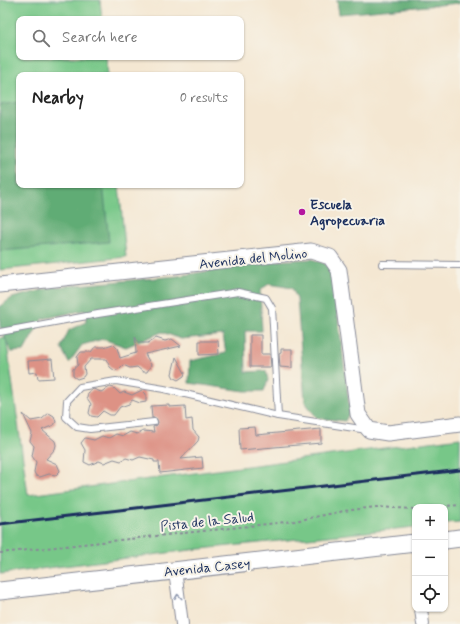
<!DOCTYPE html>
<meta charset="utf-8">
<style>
body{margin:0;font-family:Mynerve,sans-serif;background:#f6f6f6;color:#222}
.controls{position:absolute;right:12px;bottom:12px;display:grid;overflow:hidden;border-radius:8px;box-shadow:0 1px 3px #0004}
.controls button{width:36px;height:36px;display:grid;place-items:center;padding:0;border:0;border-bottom:1px solid #e0e0e0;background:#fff;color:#222;font:20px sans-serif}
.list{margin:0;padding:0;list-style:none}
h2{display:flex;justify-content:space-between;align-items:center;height:52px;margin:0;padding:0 16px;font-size:17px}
h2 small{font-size:13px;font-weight:400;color:#767676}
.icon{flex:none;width:22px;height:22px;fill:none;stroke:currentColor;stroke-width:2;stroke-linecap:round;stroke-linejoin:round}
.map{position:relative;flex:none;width:460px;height:624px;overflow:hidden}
.search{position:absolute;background:#fff;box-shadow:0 1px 3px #0004;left:16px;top:16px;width:228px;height:44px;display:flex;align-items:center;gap:10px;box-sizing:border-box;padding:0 14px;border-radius:8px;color:#767676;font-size:15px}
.panel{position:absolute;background:#fff;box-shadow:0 1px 3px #0004;left:16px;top:72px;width:228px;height:116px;border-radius:8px}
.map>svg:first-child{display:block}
</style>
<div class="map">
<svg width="460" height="624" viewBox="0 0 460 624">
<rect width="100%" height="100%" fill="#f7f3e8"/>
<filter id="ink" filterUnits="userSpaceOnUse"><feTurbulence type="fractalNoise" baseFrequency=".025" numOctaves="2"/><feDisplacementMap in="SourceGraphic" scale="8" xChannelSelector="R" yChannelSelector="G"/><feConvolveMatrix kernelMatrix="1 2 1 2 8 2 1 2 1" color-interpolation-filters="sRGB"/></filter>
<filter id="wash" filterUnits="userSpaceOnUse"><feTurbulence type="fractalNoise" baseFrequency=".012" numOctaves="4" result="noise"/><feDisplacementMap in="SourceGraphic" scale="16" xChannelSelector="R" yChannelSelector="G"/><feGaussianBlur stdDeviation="0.9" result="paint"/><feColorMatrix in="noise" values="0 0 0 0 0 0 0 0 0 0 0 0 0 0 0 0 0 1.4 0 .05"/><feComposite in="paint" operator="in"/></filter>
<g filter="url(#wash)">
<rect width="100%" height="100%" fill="#f4e7d2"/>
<!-- green -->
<g fill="#77c788" stroke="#497b73">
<path d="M0 0H100L102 19H19V57H106L108 75H19V185H119L126 257 0 270Z"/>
<path d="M6 337 28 495 460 438V522L445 523V507H415V527L191 550 0 574V338Z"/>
</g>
<!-- forest -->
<g fill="#61ac74" stroke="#3e6e69">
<path d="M337 0H460V3L339 14Z"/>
<path d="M19 102V185H103L109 242 0 251V105Z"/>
<path d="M312 259 326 264 333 276 350 412 345 421 317 418 305 402 297 299 292 288 269 284 260 290 262 331H245L246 372 266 371 268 380 264 391H245L189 383 190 361 226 353 223 335 181 339 162 332 126 347 103 339 82 345 69 363 61 347 69 330 86 322 85 310 42 319 24 351 11 352 0 326V306L12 298 54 287 178 276 271 261Z"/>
</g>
<g id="blocks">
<!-- building -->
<g fill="#dd9285">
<path d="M250 335H261V354H270L271 367H250Z"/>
<path d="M135 336 138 343H148L156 338 165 341 172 339 181 346 145 354 151 365 147 372H143L137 367 130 368 123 365 119 369 115 371 110 367 106 359H91L84 367 85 374 83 377 77 379 73 376V369L78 365 77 357 81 352H91L95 347H104L113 344 117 348 120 358 136 353Z"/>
<path d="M199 341H218L219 354 199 355Z"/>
<path d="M281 349H292V368L280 367 279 354 281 353Z"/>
<path d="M176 357 185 373 184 376 178 380 174 378 172 374Z"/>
<path d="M52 359 54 378 38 379 37 372 29 373 28 361Z"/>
<path d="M110 387 114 388 120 394 124 392 132 395 142 390 146 394V402L140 403 132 400 129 404 120 407 114 415H110L103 411 97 417 91 416 89 413 91 404 87 398 88 393 93 389 101 392Z"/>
<path d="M169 405V407L185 406 186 420 192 419 193 430 199 437 198 441 181 459 202 457 203 468 160 473 159 462H154V460L140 457 133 460 126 458 121 461 114 459 104 463 99 461 90 465 84 462 85 450 81 443 85 438 94 440 102 436 109 438 116 434 123 436 130 432 137 434 143 431 154 432 153 427 157 425 158 422 156 418H152L151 406Z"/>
<path d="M49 413 54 416 56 422 54 425 42 430 55 441 56 445 55 449 46 459 57 464 60 471 56 475 49 474 40 477 36 476 34 472 36 462 32 456 34 446 30 441 32 433 23 414 31 421 42 419Z"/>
<path d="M255 427 256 435 321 429V443L240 450 239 428Z"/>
</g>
</g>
</g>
<g filter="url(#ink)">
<use href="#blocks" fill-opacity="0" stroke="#888b98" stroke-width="1"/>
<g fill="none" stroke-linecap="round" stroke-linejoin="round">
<!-- service casing -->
<g stroke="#888b98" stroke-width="8">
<g id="service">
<path d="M382 264 460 265"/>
<path d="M0 332 98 314 238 292 266 298 272 308 278 416"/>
<path d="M154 422 90 429 77 427 66 417 67 401 80 387 116 381 164 389 278 416 367 430"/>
</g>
</g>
<!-- minor casing -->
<g stroke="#888b98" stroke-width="14">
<g id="minor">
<path d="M175 570 182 624"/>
<path d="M421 609 423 624"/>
</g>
</g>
<!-- tertiary casing -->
<g stroke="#888b98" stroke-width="17">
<path id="tertiary" d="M0 285 311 251 330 257 339 270 358 414 369 430 388 433 460 424"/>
</g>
<!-- secondary casing -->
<g stroke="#888b98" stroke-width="19">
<g id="secondary">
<path d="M445 540 460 538"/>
<path d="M0 591 415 543"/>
</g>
</g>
<!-- path -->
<g stroke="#888b98" stroke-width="2" stroke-dasharray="3 3" stroke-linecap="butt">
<path d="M430 507 460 505"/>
<path d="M0 553 295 521 344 511 375 507 415 509"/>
</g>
<!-- service -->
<use href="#service" stroke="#fff" stroke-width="6"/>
<!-- minor -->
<use href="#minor" stroke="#fff" stroke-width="12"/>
<!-- tertiary -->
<use href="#tertiary" stroke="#fff" stroke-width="15"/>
<!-- secondary -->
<use href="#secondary" stroke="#fff" stroke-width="17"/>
<!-- rail -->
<path stroke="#1b2f5e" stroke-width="3" d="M0 524 460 470"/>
</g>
<!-- one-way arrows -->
<defs><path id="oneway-chevron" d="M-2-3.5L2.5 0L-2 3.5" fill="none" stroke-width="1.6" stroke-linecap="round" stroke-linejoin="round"/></defs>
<use stroke="#8d97ae" href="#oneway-chevron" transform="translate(178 597) rotate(-97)"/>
</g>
<!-- markers -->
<circle fill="#b5179e" stroke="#f7f3e8" stroke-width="1.5" cx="302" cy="212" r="4"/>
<g text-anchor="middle" stroke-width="4" stroke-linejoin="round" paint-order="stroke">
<!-- poi labels -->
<g font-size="14" font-weight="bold" fill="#1b2f5e" stroke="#f7f3e8" text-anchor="start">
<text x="310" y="209">Escuela<tspan x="310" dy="16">Agropecuaria</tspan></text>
</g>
<!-- street labels -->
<g font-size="14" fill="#1b2f5e" stroke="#f7f3e8">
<text transform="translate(253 258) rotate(-6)" y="5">Avenida del Molino</text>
<text transform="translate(207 521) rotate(-6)" y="5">Pista de la Salud</text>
<text transform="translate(207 567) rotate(-6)" y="5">Avenida Casey</text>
</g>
</g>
</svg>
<div class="controls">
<button>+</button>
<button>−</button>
<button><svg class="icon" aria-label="locate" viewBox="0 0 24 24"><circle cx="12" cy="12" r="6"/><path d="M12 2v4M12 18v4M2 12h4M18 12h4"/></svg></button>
</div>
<div class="search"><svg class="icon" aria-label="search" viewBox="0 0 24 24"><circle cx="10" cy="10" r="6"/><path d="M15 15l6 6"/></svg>Search here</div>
<section class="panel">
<h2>Nearby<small>0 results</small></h2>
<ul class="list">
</ul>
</section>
</div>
